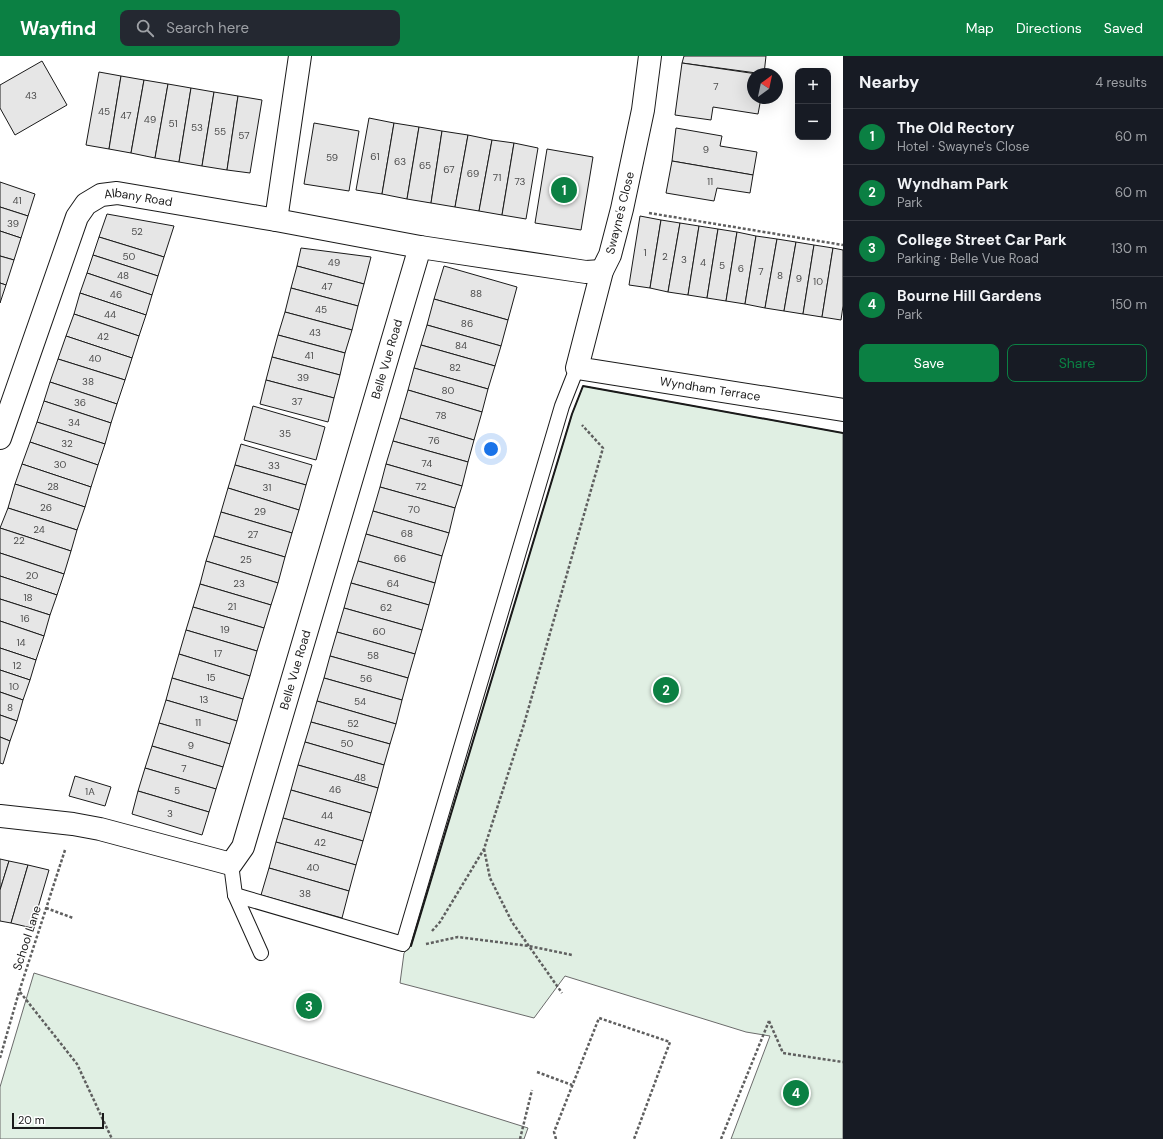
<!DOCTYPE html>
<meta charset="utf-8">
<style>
body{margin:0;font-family:"DM Sans",sans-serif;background:#242831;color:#f1f3f6}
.controls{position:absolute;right:12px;top:12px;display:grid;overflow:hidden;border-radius:8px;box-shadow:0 4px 16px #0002}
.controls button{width:36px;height:36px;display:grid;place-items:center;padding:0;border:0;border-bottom:1px solid #363941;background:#171b24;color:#f1f3f6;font:20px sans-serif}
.compass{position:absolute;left:747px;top:12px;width:36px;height:36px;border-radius:50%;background:#171b24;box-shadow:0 4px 16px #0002;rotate:33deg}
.scale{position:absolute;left:12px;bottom:10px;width:92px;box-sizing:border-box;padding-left:4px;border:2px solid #1a1a1a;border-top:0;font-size:11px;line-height:14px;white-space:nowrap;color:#1a1a1a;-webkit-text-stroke:3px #fff;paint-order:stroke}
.you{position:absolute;left:491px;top:393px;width:14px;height:14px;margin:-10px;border:3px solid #fff;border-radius:50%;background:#1a73e8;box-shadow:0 0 0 6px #1a73e833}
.badge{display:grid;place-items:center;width:26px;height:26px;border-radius:50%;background:#0b8043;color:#fff;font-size:13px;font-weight:700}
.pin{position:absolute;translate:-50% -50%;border:2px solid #fff;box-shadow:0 1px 4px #0006}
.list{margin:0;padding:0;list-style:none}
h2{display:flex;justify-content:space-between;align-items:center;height:52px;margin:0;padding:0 16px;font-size:17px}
h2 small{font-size:13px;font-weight:400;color:#9ea1a6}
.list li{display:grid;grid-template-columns:26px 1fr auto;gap:12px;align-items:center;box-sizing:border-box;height:56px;padding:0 16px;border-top:1px solid #363941}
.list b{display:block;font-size:15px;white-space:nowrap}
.list p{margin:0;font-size:13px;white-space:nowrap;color:#9ea1a6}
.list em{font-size:13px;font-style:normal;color:#9ea1a6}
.actions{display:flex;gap:8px;padding:12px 16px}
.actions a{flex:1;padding:9px 0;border:1px solid #0b8043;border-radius:8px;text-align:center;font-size:14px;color:#0b8043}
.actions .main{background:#0b8043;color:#fff}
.icon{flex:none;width:22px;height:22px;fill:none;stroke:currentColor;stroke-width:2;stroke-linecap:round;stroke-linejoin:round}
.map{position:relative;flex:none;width:843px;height:1083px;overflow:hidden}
header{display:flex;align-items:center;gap:24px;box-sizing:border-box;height:56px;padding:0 20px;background:#0b8043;color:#fff}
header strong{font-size:19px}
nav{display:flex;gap:22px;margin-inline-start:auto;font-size:14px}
.search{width:280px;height:36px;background:#242831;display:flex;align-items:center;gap:10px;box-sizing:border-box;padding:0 14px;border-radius:8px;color:#9ea1a6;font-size:15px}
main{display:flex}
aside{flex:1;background:#171b24}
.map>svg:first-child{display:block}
</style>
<header>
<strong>Wayfind</strong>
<div class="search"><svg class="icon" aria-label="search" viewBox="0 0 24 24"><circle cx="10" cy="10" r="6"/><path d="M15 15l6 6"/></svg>Search here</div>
<nav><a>Map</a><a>Directions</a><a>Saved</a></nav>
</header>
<main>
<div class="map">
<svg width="843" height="1083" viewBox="0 0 843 1083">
<rect width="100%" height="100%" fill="#fff"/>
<!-- green -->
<g fill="#e0efe3" stroke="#6a6a6a">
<path d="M583 330 843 377V1083H731L770 980 746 976 565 920 534 962 400 927 404 897 411 890 572 358Z"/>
<path d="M34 917 528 1072 524 1083H0V1031Z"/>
</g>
<!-- building -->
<g fill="#e6e6e6" stroke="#1a1a1a">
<path d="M684 0H766L764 18 682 7Z"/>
<path d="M42 5 67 49 15 79 0 52V29Z"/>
<path d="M682 7 757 18H753V42H761L758 58 713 51 711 64 675 59Z"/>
<path d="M99 16 121 20 109 93 86 89Z"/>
<path d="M121 20 144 24 131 97 109 93Z"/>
<path d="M144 24 168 28 155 102 131 97Z"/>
<path d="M168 28 191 32 179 106 155 102Z"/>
<path d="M191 32 214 36 202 110 179 106Z"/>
<path d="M214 36 238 40 227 114 202 110Z"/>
<path d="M238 40 262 44 250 117 227 114Z"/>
<path d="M369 62 394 67 382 138 356 134Z"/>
<path d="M314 67 359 75 349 135 304 128Z"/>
<path d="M394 67 419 71 407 143 382 138Z"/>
<path d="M419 71 442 75 431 147 407 143Z"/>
<path d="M676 72 722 80 720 90 757 96 753 119 672 105Z"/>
<path d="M442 75 468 79 455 151 431 147Z"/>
<path d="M468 79 492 84 479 155 455 151Z"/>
<path d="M492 84 514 87 502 159 479 155Z"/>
<path d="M514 87 538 92 526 163 502 159Z"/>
<path d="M547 93 593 101 581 174 535 167Z"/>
<path d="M672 105 753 119 750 137 717 132 714 145 666 137Z"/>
<path d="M0 126 35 138 28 160 0 151Z"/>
<path d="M0 151 28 160 21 182 0 175Z"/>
<path d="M107 158 174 170 164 201 99 181Z"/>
<path d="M640 160 661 164 650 232 629 229Z"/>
<path d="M661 164 680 167 668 236 650 232Z"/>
<path d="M680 167 699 170 688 239 668 236Z"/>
<path d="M699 170 718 173 707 242 688 239Z"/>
<path d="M718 173 737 176 726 245 707 242Z"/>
<path d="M0 175 21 182 14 204 0 200Z"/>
<path d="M737 176 756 180 745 248 726 245Z"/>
<path d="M756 180 777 183 765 252 745 248Z"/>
<path d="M99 181 164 201 158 220 93 199Z"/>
<path d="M777 183 796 186 784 255 765 252Z"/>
<path d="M796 186 814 189 803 258 784 255Z"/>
<path d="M814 189 833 192 822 261 803 258Z"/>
<path d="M301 192 371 201 364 228 297 210Z"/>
<path d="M833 192 843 194V250L841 264 822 261Z"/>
<path d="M93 199 158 220 152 239 87 217Z"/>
<path d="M0 200 14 204 6 229 0 227Z"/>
<path d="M297 210 364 228 358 250 291 232Z"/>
<path d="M444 210 517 231 508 264 434 243Z"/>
<path d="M87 217 152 239 146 259 80 237Z"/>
<path d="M0 227 6 229 0 247Z"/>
<path d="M291 232 358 250 352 274 285 256Z"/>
<path d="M80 237 146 259 139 280 74 258Z"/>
<path d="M434 243 508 264 501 290 427 269Z"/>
<path d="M285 256 352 274 345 297 278 279Z"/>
<path d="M74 258 139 280 132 302 66 280Z"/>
<path d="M427 269 501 290 495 310 421 289Z"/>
<path d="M278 279 345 297 340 319 272 301Z"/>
<path d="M66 280 132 302 125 324 58 303Z"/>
<path d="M421 289 495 310 488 333 414 312Z"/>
<path d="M272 301 340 319 334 342 266 324Z"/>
<path d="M58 303 125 324 117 348 50 326Z"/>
<path d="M414 312 488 333 482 356 408 334Z"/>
<path d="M266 324 334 342 328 366 260 348Z"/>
<path d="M50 326 117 348 111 367 44 345Z"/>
<path d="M408 334 482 356 474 384 400 362Z"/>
<path d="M44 345 111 367 105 388 37 366Z"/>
<path d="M253 350 325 371 316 404 244 384Z"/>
<path d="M400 362 474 384 468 406 393 385Z"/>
<path d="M37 366 105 388 98 409 30 386Z"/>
<path d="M393 385 468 406 462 430 386 408Z"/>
<path d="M30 386 98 409 91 431 22 408Z"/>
<path d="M241 388 312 409 306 429 235 409Z"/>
<path d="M22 408 91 431 85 451 15 428Z"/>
<path d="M386 408 462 430 455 452 380 431Z"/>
<path d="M235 409 306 429 299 454 228 432Z"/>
<path d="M15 428 85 451 77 474 8 452Z"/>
<path d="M380 431 455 452 449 477 373 455Z"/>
<path d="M228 432 299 454 292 477 221 456Z"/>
<path d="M8 452 77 474 71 495 0 472Z"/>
<path d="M373 455 449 477 442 500 366 478Z"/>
<path d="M221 456 292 477 285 501 214 480Z"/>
<path d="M0 472 71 495 64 518 0 497Z"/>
<path d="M366 478 442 500 435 527 358 505Z"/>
<path d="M214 480 285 501 278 527 206 505Z"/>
<path d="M0 497 64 518 57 539 0 520Z"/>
<path d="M206 505 278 527 271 549 200 528Z"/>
<path d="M358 505 435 527 429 549 351 527Z"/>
<path d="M0 520 57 539 50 559 0 543Z"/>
<path d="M351 527 429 549 422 574 344 552Z"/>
<path d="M200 528 271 549 264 572 193 551Z"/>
<path d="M0 543 50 559 44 580 0 565Z"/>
<path d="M193 551 264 572 257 595 186 574Z"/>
<path d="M344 552 422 574 415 598 337 576Z"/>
<path d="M0 565 44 580 36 604 0 592Z"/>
<path d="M186 574 257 595 250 620 179 598Z"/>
<path d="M337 576 415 598 408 622 330 600Z"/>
<path d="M0 592 36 604 30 624 0 614Z"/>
<path d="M179 598 250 620 243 643 172 622Z"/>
<path d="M330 600 408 622 402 644 324 622Z"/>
<path d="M0 614 30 624 23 644 0 636Z"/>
<path d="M172 622 243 643 237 665 166 644Z"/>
<path d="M324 622 402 644 396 668 317 645Z"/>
<path d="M0 636 23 644 17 665 0 659Z"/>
<path d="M166 644 237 665 230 688 159 667Z"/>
<path d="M317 645 396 668 390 688 311 666Z"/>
<path d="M0 659 17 665 10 685 0 681Z"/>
<path d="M311 666 390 688 384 709 305 686Z"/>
<path d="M159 667 230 688 223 711 152 690Z"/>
<path d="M0 681 10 685 3 708 0 707Z"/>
<path d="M305 686 384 709 378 732 298 709Z"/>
<path d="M152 690 223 711 216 733 145 712Z"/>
<path d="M298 709 378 732 371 757 291 734Z"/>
<path d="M145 712 216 733 209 756 138 735Z"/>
<path d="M75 720 111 731 105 750 69 740Z"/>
<path d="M291 734 371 757 363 785 283 762Z"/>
<path d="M138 735 209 756 202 779 132 758Z"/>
<path d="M283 762 363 785 356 809 276 786Z"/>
<path d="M276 786 356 809 349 835 269 812Z"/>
<path d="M0 803 9 805 0 834Z"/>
<path d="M9 805 28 809 11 867 0 865V834Z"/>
<path d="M28 809 49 814 32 872 11 867Z"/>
<path d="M269 812 349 835 342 862 261 839Z"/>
</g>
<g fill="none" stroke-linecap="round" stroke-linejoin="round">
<!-- lane casing -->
<g stroke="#1a1a1a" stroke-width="16">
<g id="lane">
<path d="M231 808 235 839 261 897"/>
<path d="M235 839 403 888 562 350 577 312"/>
</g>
</g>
<!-- street casing -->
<g stroke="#1a1a1a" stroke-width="24">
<g id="street">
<path id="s1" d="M650 0 643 54 622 153 610 199 602 215 577 312 843 354"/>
<path d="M276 164 420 191 586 216 602 215"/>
<path id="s2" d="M0 382 77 161 86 148 101 139 117 137 276 164 300 0"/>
<path id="s3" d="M0 760 73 768 100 773 231 808 243 791 420 191"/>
</g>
</g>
<!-- path -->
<g stroke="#5f5f5f" stroke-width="2.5" stroke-dasharray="3 2" stroke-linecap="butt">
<path d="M649 157 843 189"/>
<path d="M484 793 490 822 512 866 562 937"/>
<path d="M46 852 73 862"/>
<path d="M432 875 440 866 484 793 524 668 603 392 582 369"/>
<path d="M426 888 458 881 529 890 572 899"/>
<path d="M20 936 77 1008 112 1083"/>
<path d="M769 965 783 997 843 1006"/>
<path d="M0 1002 19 936 65 794"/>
<path d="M537 1016 572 1029"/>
<path d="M520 1083 532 1034"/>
<path d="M556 1083 554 1076 599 962 670 986 634 1083"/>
<path d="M721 1083 769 965"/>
</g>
<!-- lane -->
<use href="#lane" stroke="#fff" stroke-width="14"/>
<!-- street -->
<use href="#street" stroke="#fff" stroke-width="22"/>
<!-- wall -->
<path stroke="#1a1a1a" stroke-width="2" d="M411 890 572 358 583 330 843 377"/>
</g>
<g text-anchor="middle" stroke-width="3" stroke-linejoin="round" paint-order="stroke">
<!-- number labels -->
<g font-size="10" fill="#4d4d4d">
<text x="716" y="34">7</text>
<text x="31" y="43">43</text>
<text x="104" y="59">45</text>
<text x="126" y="63">47</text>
<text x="150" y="67">49</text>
<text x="173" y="71">51</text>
<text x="197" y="75">53</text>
<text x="220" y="79">55</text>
<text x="244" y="83">57</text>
<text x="706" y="97">9</text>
<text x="375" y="104">61</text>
<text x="332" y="105">59</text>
<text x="400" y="109">63</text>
<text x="425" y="113">65</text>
<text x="449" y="117">67</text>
<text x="473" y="121">69</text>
<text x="497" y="125">71</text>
<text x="520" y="129">73</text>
<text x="710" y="129">11</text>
<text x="17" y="148">41</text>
<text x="13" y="171">39</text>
<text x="137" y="179">52</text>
<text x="645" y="200">1</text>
<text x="129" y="204">50</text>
<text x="665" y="204">2</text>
<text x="684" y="207">3</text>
<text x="334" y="210">49</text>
<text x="703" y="210">4</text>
<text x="722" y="213">5</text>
<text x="741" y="216">6</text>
<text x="761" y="219">7</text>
<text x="123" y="223">48</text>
<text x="780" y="223">8</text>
<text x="799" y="226">9</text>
<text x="818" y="229">10</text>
<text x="327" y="234">47</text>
<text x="476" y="241">88</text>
<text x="116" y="242">46</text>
<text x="321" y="257">45</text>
<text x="110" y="262">44</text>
<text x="467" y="271">86</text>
<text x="315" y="280">43</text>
<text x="103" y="284">42</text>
<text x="461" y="293">84</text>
<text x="309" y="303">41</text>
<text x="95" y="306">40</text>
<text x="455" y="315">82</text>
<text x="303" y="325">39</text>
<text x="88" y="329">38</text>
<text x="448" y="338">80</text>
<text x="297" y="349">37</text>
<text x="80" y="350">36</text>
<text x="441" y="363">78</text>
<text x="74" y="370">34</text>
<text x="285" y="381">35</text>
<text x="434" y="388">76</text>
<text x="67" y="391">32</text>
<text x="427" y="411">74</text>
<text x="60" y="412">30</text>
<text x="274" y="413">33</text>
<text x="53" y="434">28</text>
<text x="421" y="434">72</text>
<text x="267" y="435">31</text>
<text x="46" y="455">26</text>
<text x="414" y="457">70</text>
<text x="260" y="459">29</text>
<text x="39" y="477">24</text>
<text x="407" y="481">68</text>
<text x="253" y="482">27</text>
<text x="19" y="488">22</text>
<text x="400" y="506">66</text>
<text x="246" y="507">25</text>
<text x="32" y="523">20</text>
<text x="239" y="531">23</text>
<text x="393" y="531">64</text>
<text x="28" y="545">18</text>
<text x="232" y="554">21</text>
<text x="386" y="555">62</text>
<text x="25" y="566">16</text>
<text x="225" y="577">19</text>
<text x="379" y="579">60</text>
<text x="21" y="590">14</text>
<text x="218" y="601">17</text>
<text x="373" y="603">58</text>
<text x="17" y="613">12</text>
<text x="211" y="625">15</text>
<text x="366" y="626">56</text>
<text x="14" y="634">10</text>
<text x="204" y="647">13</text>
<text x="360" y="649">54</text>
<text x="10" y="655">8</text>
<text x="198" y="670">11</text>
<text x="353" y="671">52</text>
<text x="347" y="691">50</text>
<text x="191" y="693">9</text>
<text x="184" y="716">7</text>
<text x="360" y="725">48</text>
<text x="335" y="737">46</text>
<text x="177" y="738">5</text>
<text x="90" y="739">1A</text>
<text x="170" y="761">3</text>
<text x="327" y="763">44</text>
<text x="320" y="790">42</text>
<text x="313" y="815">40</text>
<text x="305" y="841">38</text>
</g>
<!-- street labels -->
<g font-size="12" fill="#1a1a1a" stroke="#fff">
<text dy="4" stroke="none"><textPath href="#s2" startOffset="305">Albany Road</textPath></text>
<text transform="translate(620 157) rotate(-76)" y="4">Swayne's Close</text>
<text dy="4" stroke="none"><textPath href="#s3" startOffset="766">Belle Vue Road</textPath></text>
<text dy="4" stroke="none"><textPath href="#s1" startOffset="456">Wyndham Terrace</textPath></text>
<text dy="4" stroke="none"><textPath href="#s3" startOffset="442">Belle Vue Road</textPath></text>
<text transform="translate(27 882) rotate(-72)" y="4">School Lane</text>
</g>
</g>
</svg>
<div class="controls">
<button>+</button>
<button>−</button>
</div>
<svg class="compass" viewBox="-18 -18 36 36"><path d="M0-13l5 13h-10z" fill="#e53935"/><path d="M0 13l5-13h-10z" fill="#9ea1a6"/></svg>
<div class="scale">20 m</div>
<div class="you"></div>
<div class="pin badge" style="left:564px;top:134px">1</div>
<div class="pin badge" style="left:666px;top:634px">2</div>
<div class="pin badge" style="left:309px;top:950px">3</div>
<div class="pin badge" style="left:796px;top:1037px">4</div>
</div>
<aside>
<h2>Nearby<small>4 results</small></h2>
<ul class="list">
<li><span class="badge">1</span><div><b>The Old Rectory</b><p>Hotel · Swayne's Close</p></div><em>60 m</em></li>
<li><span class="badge">2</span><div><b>Wyndham Park</b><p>Park</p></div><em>60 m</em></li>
<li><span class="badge">3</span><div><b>College Street Car Park</b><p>Parking · Belle Vue Road</p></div><em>130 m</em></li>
<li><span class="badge">4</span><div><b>Bourne Hill Gardens</b><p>Park</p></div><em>150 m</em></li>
</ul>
<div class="actions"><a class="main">Save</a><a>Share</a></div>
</aside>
</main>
